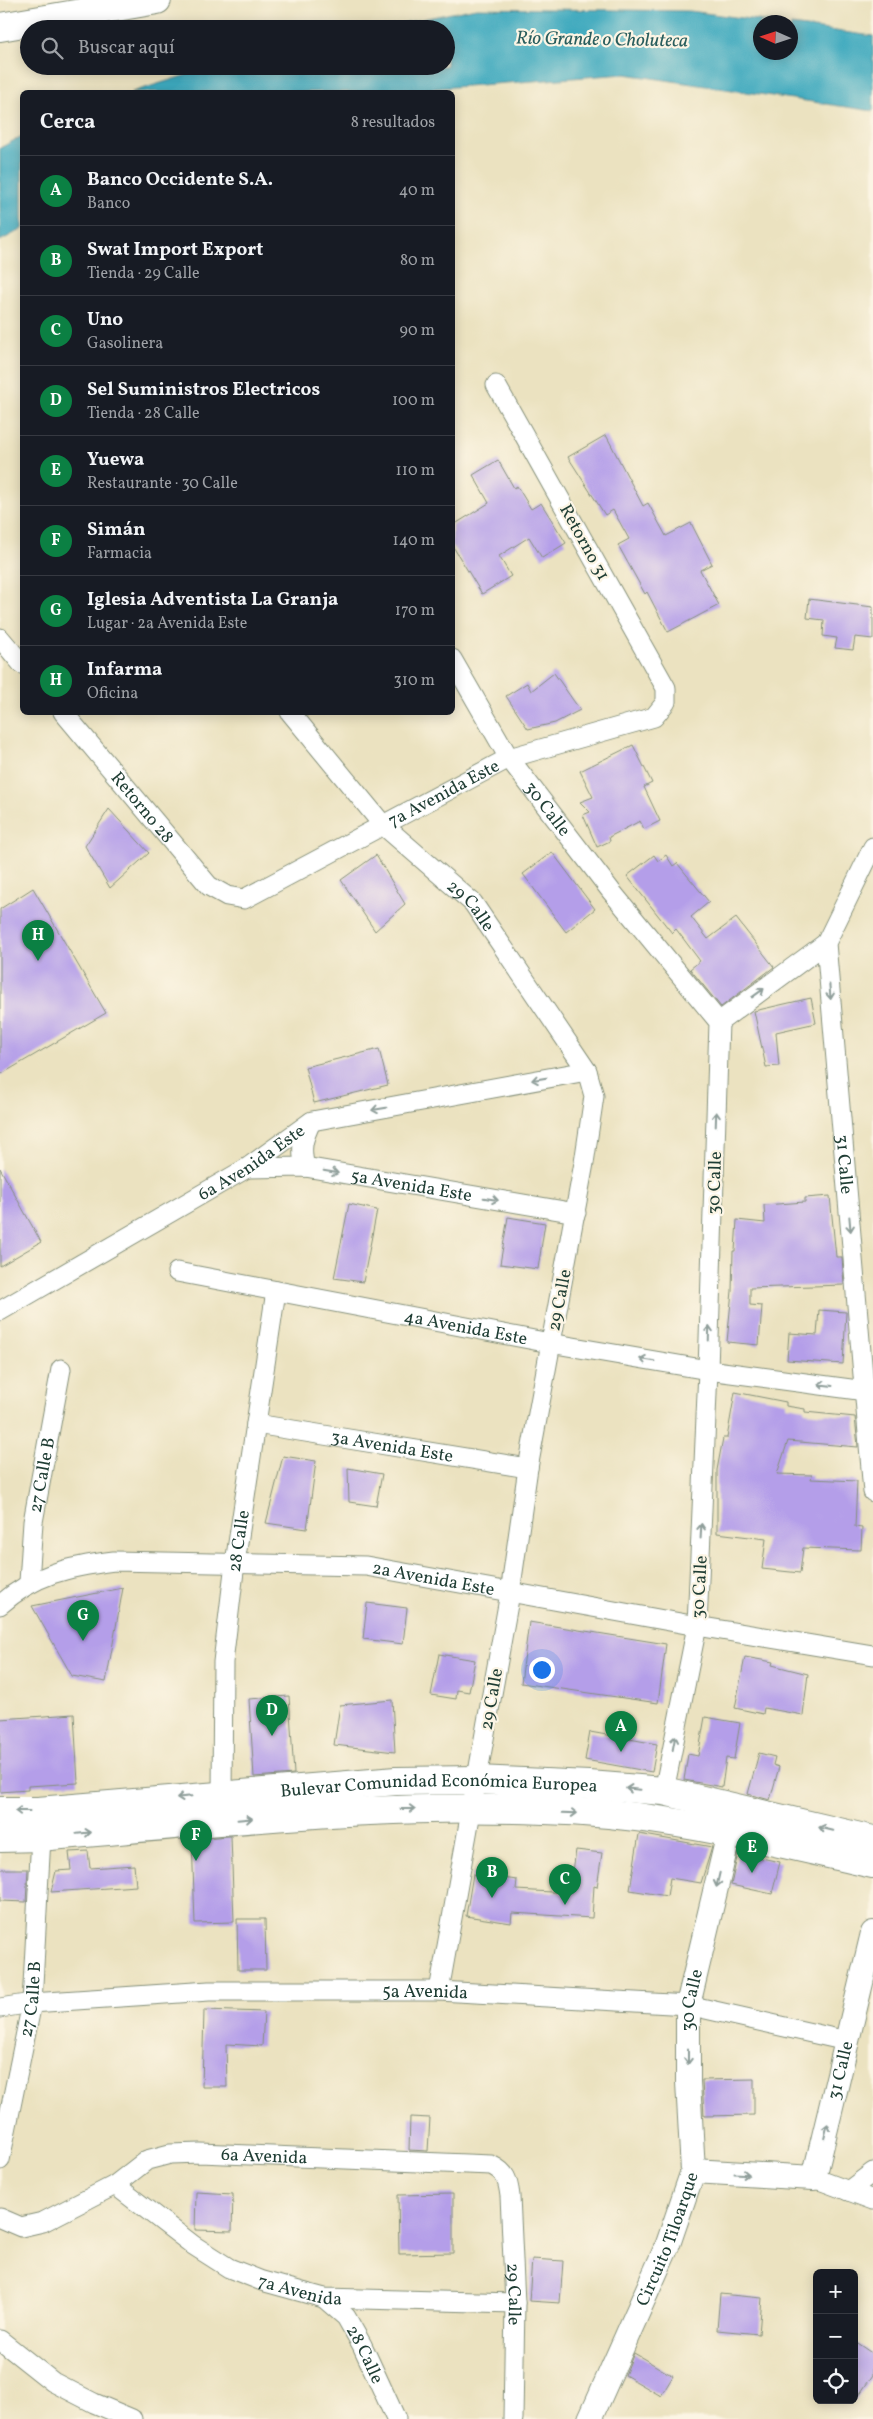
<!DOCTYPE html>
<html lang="es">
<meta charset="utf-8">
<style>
body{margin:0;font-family:Vollkorn,serif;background:#20242c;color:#f1f3f6}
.controls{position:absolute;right:15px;bottom:15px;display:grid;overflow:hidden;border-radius:8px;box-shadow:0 2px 12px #0003}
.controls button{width:45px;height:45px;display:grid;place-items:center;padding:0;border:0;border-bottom:1px solid #363941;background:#171b24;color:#f1f3f6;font:25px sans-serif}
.compass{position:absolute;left:753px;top:15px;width:45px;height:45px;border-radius:50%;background:#171b24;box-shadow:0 2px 12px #0003;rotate:273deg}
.you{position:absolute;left:541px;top:1669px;width:18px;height:18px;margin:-12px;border:4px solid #fff;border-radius:50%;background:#1a73e8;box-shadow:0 0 0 8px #1a73e833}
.badge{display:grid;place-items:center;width:32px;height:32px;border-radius:50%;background:#0b8043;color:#fff;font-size:16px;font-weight:700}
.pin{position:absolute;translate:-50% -41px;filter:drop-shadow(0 1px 2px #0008)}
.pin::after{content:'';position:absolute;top:26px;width:18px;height:15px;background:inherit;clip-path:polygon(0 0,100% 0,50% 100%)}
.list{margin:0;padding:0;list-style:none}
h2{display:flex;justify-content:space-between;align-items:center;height:65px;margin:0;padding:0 20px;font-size:21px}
h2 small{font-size:16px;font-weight:400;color:#9ea1a6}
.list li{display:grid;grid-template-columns:32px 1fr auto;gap:15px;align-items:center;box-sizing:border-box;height:70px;padding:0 20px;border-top:1px solid #363941}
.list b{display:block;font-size:19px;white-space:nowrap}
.list p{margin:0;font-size:16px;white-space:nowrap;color:#9ea1a6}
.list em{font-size:16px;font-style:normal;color:#9ea1a6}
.icon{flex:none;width:28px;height:28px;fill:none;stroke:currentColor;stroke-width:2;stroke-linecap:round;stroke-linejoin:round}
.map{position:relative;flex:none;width:873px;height:2419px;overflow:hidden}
.search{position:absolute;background:#171b24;box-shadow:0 2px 12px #0003;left:20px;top:20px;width:435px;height:55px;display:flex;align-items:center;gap:12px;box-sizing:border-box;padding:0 18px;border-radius:28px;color:#9ea1a6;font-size:19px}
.panel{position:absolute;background:#171b24;box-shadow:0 2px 12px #0003;left:20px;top:90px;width:435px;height:625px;border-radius:8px}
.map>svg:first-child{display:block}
</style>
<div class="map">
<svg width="873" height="2419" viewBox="0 0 873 2419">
<rect width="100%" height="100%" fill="#fcf5e5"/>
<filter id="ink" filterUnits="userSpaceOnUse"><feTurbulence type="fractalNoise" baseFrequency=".02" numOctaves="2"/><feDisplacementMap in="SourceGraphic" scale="10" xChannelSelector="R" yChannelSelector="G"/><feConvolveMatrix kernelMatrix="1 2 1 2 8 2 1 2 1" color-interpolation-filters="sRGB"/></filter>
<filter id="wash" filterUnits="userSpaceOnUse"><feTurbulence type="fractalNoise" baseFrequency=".0096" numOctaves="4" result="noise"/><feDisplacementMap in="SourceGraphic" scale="20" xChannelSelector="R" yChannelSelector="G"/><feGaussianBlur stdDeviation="1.12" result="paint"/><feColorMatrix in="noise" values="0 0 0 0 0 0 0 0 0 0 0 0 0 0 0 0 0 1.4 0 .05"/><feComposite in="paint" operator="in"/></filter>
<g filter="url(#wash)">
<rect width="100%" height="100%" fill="#ebe2c0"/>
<!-- water -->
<g fill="#3ea9be" stroke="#2e7379">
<path d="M476 8 690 11 772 22H760V52H790L791 25 873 36V111L625 74 427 89 412 92H132L215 66H446V29H374Z"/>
<path d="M22 136V229L0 241V148Z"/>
</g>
<g id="blocks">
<!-- building -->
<g fill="#b49ee9">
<path d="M606 435 643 506 648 503 666 536 691 523 712 564 700 570 719 605 668 632 647 592 645 594 618 545 629 539 613 510 605 515 568 457Z"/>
<path d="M498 460 514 488 517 486 531 509 541 503 566 543 542 558 529 537 499 556 511 576 482 594 452 545V526L489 503 473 475Z"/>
<path d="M809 599 873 607V639L855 637 853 650 835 648 837 638 823 636 824 620 807 618Z"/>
<path d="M554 673 580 710 555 723 528 729 506 696 527 683 531 691Z"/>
<path d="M633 745 652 783 644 787 660 821 644 829 640 821 609 837 610 841 597 847 583 815 590 812 580 802 593 797 580 771Z"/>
<path d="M109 809 149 853 110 888 85 846Z"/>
<path d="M552 852 595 909 566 932 523 874Z"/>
<path d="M376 855 405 904 375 931 341 880Z"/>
<path d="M654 855 658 861 666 855 673 866 677 863 709 902 691 917 708 939 736 918 774 967 721 1007 690 969 700 961 676 929 672 933 627 876Z"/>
<path d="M33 888 106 1013 0 1075V909Z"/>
<path d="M811 998 816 1023 776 1032 779 1066 766 1067 754 1011Z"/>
<path d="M379 1049 388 1085 314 1103 305 1067Z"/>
<path d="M0 1168 41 1242 0 1266Z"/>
<path d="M830 1196 836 1257H842L844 1285 750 1288V1305L762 1306 759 1345 727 1342 732 1291 733 1251H735L737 1220 765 1223 764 1205 805 1202V1198Z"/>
<path d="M349 1204 377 1210 363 1282 334 1278Z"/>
<path d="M508 1217 545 1223 538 1269 500 1264Z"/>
<path d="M819 1310 846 1312 843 1364 787 1360 789 1333 817 1335Z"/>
<path d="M735 1392 786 1402V1406L805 1409V1412L855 1417 858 1447 788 1441 777 1474 812 1475 811 1479 857 1481 855 1527 862 1528 861 1550 803 1548 800 1573 762 1569 766 1539 717 1533V1470L723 1438H727Z"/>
<path d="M283 1456 316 1461 307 1529 266 1523Z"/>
<path d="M348 1468 382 1474 376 1506 349 1502Z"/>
<path d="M123 1588 106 1682 72 1676 32 1606Z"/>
<path d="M367 1603 407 1608 403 1644 363 1639Z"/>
<path d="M529 1622 666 1644 658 1703 521 1683Z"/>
<path d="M439 1654 475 1660 469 1692 457 1690 456 1699 431 1695Z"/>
<path d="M745 1657 773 1662 772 1665 808 1674 803 1715 764 1708 763 1714 735 1708Z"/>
<path d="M289 1696 294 1774 254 1777 249 1699Z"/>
<path d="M392 1700 395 1752 334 1745 340 1705Z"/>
<path d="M74 1714 78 1783 28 1786V1790L0 1792V1719Z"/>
<path d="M705 1717 740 1723 734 1759 726 1758 722 1787 684 1780 688 1754 698 1756Z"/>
<path d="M590 1732 657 1744 652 1772 585 1760Z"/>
<path d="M759 1753 775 1757 773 1765 779 1767 770 1800 748 1794Z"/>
<path d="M639 1834 712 1847 701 1883 670 1878 667 1896 630 1890Z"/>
<path d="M229 1836H231L234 1922 195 1923 192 1839Z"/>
<path d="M576 1850 602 1853 597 1887 594 1886 592 1918 512 1913 511 1923 466 1916 473 1874 517 1880 516 1890 570 1893Z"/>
<path d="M88 1851 90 1868 134 1865 136 1886 51 1892 56 1871 71 1870 69 1852Z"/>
<path d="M738 1853 780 1862 772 1894 731 1885Z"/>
<path d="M0 1869H28L26 1902 0 1901Z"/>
<path d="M237 1919H265L266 1970H238Z"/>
<path d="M204 2010 264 2012 262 2046 226 2044 227 2087H202Z"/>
<path d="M754 2079V2115L704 2116 702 2080Z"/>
<path d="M410 2117 430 2118 428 2151 409 2150Z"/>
<path d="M196 2192 233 2194 232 2231 195 2230Z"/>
<path d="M453 2194V2253L399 2254 398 2195Z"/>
<path d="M532 2259 563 2261 560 2303 529 2301Z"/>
<path d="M720 2294 762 2298 759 2334 717 2330Z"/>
<path d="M854 2341 873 2354V2375L854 2402Z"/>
<path d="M634 2353 673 2376 661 2396 625 2375Z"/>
</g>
</g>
</g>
<g filter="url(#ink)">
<use href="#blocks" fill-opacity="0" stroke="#85907a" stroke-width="1"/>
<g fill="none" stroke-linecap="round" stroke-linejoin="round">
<!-- minor casing -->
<g stroke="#85907a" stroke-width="21">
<g id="minor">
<path d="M0 638 22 664"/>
<path id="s1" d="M452 659 509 758 611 891 719 1022 708 1370 697 1626 664 1791"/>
<path id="s2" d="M63 712 209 886 227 896 244 899 509 758 654 717 666 702V688L496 385"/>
<path id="s3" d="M290 712 383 825 473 903 587 1071 594 1096 584 1163 528 1468 510 1593 439 1991"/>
<path id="s4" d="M873 847 826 943 873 1492"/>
<path d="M719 1022 826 943"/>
<path d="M305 1167C300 1148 303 1139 311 1122"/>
<path id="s5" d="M247 1168 305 1167 576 1213"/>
<path id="s6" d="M177 1272 550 1343 708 1370 873 1392"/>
<path id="s7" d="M0 1311 247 1168 312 1121 587 1071"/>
<path id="s8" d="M256 1424 528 1468"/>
<path id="s9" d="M29 1582 33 1522 61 1369"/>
<path id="s10" d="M0 1605C35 1574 68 1567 114 1561L366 1566 697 1626 873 1655"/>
<path id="s11" d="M222 1794 223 1662 235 1563 276 1291"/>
<path id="s12" d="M0 2008 32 2003 209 1991H439L688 2005 847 2041"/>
<path id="s13" d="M0 2160 32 2003 41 1837"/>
<path d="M814 2178 873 2200"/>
<path id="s14" d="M115 2185 193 2245 229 2268 262 2281 324 2298 515 2303"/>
<path d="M848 2191 873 2172"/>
<path id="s15" d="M0 2218 21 2227 43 2222 115 2185 147 2160 170 2154 200 2153 491 2165C506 2172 508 2180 510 2196L515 2303 513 2419"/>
<path id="s16" d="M324 2298 346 2317 362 2345 396 2419"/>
<path d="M0 2340 53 2382 94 2403 132 2419"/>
</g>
</g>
<!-- tertiary casing -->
<g stroke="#85907a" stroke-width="26">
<g id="tertiary">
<path id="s17" d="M693 2171 814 2178 873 1933"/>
<path id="s18" d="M590 2419 668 2244 693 2171 688 2082V2005L729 1833"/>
</g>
</g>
<!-- primary casing -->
<g stroke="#85907a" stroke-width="30">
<g id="primary">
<path d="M0 27 157 0"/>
<path id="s19" d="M0 1811H38L396 1781 477 1780 589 1785 664 1791 873 1840"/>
<path d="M0 1838 41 1837C226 1821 410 1799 596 1813 689 1820 782 1844 873 1864"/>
</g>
</g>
<!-- minor -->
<use href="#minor" stroke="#fff" stroke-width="19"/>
<!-- tertiary -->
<use href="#tertiary" stroke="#fff" stroke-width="24"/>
<!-- primary -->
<use href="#primary" stroke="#fff" stroke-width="28"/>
</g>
<!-- one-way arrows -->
<defs><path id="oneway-shaft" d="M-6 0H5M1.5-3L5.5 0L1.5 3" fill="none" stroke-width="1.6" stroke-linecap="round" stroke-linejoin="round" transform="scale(1.25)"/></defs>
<g stroke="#8f9e9a">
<use href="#oneway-shaft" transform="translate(830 992) rotate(85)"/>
<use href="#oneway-shaft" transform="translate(758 993) rotate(-36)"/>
<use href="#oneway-shaft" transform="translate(539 1079) rotate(170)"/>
<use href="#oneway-shaft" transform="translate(379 1109) rotate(170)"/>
<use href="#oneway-shaft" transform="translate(716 1119) rotate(-88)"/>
<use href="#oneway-shaft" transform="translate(331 1172) rotate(10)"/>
<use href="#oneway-shaft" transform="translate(491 1199) rotate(10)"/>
<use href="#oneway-shaft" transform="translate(850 1224) rotate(85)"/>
<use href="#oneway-shaft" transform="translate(709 1333) rotate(-88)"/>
<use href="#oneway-shaft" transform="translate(647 1360) rotate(-170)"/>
<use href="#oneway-shaft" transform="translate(825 1385) rotate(-173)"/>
<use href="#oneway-shaft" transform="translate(701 1531) rotate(-87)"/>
<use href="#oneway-shaft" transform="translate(674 1743) rotate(-79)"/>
<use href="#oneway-shaft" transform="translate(633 1789) rotate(-175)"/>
<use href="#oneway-shaft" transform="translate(184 1797) rotate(175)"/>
<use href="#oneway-shaft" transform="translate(408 1809)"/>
<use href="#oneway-shaft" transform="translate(22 1811) rotate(180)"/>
<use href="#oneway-shaft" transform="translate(570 1813) rotate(2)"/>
<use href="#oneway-shaft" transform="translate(245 1819) rotate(-5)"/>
<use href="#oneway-shaft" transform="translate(826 1829) rotate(-167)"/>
<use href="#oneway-shaft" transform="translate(84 1833) rotate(-5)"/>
<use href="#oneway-shaft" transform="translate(718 1880) rotate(103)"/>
<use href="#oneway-shaft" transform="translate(688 2057) rotate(90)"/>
<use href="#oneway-shaft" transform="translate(826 2131) rotate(-76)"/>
<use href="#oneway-shaft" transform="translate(742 2174) rotate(3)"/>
</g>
</g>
<g text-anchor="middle" stroke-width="4.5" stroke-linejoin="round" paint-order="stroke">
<!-- street labels -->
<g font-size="18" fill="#1f3d34" stroke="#fcf5e5">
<text transform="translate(585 542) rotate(61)" y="6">Retorno 31</text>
<text dy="6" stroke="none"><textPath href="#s2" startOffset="491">7a Avenida Este</textPath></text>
<text dy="6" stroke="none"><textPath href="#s2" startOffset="124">Retorno 28</textPath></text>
<text dy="6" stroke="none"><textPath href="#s1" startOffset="178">30 Calle</textPath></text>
<text dy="6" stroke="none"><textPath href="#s3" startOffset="266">29 Calle</textPath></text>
<text dy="6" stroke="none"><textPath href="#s7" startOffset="292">6a Avenida Este</textPath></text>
<text dy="6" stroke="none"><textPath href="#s4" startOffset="329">31 Calle</textPath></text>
<text transform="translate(714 1183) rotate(-88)" y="6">30 Calle</text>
<text dy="6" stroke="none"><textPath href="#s5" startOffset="166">5a Avenida Este</textPath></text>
<text transform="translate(559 1300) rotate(-79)" y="6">29 Calle</text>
<text dy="6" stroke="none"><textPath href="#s6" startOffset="294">4a Avenida Este</textPath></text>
<text dy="6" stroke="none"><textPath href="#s8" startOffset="138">3a Avenida Este</textPath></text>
<text dy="6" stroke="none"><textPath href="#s9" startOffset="108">27 Calle B</textPath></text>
<text dy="6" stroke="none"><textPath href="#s11" startOffset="254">28 Calle</textPath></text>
<text dy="6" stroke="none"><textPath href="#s10" startOffset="445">2a Avenida Este</textPath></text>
<text transform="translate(699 1587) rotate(-87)" y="6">30 Calle</text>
<text transform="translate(491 1699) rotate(-80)" y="6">29 Calle</text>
<text dy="6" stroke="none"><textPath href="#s19" startOffset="440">Bulevar Comunidad Económica Europea</textPath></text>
<text dy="6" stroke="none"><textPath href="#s12" startOffset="426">5a Avenida</textPath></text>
<text dy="6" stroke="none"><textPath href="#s13" startOffset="164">27 Calle B</textPath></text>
<text dy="6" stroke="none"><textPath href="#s18" startOffset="440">30 Calle</textPath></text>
<text dy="6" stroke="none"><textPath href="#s17" startOffset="232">31 Calle</textPath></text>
<text dy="6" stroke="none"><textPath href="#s15" startOffset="285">6a Avenida</textPath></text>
<text dy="6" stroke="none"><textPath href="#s18" startOffset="196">Circuito Tiloarque</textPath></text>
<text dy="6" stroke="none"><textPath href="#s14" startOffset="216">7a Avenida</textPath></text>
<text dy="6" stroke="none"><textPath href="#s15" startOffset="649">29 Calle</textPath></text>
<text dy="6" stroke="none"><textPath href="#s16" startOffset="71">28 Calle</textPath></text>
</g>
<!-- water labels -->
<g font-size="19" font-style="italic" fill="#285d5d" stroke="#fcf5e5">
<text transform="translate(602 38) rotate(1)" y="7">Río Grande o Choluteca</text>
</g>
</g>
</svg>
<div class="controls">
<button>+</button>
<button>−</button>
<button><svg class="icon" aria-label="locate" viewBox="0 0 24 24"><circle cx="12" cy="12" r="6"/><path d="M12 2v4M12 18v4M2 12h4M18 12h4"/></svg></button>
</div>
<svg class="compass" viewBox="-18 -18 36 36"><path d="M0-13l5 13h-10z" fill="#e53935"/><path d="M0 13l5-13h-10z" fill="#9ea1a6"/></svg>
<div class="you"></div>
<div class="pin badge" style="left:621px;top:1752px">A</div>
<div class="pin badge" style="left:492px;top:1898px">B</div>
<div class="pin badge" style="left:565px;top:1905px">C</div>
<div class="pin badge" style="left:272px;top:1736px">D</div>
<div class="pin badge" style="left:752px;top:1873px">E</div>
<div class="pin badge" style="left:196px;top:1861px">F</div>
<div class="pin badge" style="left:83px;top:1641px">G</div>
<div class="pin badge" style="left:38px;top:961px">H</div>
<div class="search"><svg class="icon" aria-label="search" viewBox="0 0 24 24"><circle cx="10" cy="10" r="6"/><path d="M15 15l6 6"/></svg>Buscar aquí</div>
<section class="panel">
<h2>Cerca<small>8 resultados</small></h2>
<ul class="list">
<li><span class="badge">A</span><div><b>Banco Occidente S.A.</b><p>Banco</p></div><em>40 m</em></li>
<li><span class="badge">B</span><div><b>Swat Import Export</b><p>Tienda · 29 Calle</p></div><em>80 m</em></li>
<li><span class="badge">C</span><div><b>Uno</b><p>Gasolinera</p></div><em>90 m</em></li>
<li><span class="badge">D</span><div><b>Sel Suministros Electricos</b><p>Tienda · 28 Calle</p></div><em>100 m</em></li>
<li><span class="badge">E</span><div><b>Yuewa</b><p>Restaurante · 30 Calle</p></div><em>110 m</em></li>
<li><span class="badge">F</span><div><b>Simán</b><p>Farmacia</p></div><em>140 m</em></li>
<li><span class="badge">G</span><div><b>Iglesia Adventista La Granja</b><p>Lugar · 2a Avenida Este</p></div><em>170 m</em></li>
<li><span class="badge">H</span><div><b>Infarma</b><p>Oficina</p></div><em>310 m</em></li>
</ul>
</section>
</div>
